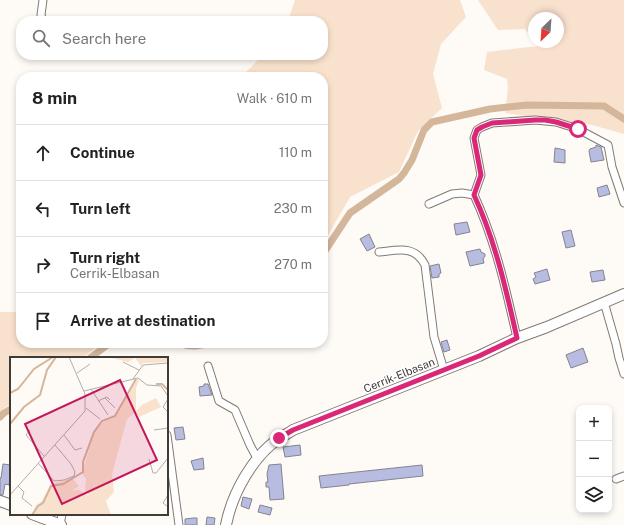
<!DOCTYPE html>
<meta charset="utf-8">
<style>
body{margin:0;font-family:"Public Sans",sans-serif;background:#f6f6f6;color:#222}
.controls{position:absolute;right:12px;bottom:12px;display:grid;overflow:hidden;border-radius:8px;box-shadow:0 2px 6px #0003}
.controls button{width:36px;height:36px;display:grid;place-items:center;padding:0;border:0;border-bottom:1px solid #e0e0e0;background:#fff;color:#222;font:20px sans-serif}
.compass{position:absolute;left:528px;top:12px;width:36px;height:36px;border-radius:50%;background:#fff;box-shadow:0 2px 6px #0003;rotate:205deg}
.stop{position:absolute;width:12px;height:12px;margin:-9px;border:3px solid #db2777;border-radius:50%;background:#fff}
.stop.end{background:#db2777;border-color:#fff;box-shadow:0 1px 4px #0008}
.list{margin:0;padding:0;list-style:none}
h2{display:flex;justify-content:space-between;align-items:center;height:52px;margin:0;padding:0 16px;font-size:17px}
h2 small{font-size:13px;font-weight:400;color:#767676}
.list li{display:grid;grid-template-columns:26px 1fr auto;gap:12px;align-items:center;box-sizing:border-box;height:56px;padding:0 16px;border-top:1px solid #e0e0e0}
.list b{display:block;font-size:15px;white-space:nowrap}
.list p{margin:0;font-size:13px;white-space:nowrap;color:#767676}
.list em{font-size:13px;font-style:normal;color:#767676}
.icon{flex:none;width:22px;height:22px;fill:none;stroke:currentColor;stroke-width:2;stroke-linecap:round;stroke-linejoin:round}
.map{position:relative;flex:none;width:624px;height:525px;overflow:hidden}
.search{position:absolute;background:#fff;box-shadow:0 2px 6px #0003;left:16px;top:16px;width:312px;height:44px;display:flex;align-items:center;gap:10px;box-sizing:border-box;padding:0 14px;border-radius:16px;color:#767676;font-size:15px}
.panel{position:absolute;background:#fff;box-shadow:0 2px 6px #0003;left:16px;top:72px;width:312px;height:276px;border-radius:16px}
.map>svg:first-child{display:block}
</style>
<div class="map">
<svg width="624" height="525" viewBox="0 0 624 525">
<rect width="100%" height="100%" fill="#fefaf6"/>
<!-- green -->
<g fill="#f9e2cd">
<path d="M295 0H460L466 17 441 44 433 74 442 108 418 131 399 172 350 197 323 244V77H241L263 55H323V21H288Z"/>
<path d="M478 0H624V134L592 125 505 113 508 88 507 79 484 70 487 52 538 46 535 42H558V18H534V40L525 29 498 30Z"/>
<path d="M0 312H21V343H102L82 358H11V404L3 409 0 413Z"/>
</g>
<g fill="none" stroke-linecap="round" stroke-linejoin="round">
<!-- canal -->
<g stroke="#d4b69b" stroke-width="7">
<path d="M323 254 350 213 399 179 404 173 412 160 424 130 432 122 490 109 527 105 604 106 624 119"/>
<path d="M178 343C191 348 199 346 212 343"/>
<path d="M90 358 110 343"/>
<path d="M0 417 4 413 11 409"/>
</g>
</g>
<!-- building -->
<g fill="#b8bce0" stroke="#82848f">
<path d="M596 145 601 147 604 160 591 162 589 151 590 149 596 147Z"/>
<path d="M555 148 565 150V163L554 162Z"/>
<path d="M607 185 610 194 599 197 597 188Z"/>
<path d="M467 222 470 232 456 235 454 224Z"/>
<path d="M571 230 575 246 566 248 562 232Z"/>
<path d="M369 234 375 247 367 251 360 239Z"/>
<path d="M480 249 481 252 485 254V256L483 259 484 263 470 266 466 252Z"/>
<path d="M439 264 441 273 439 274V277L432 278 430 266Z"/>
<path d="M547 269 550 280 535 284 533 279 536 277 534 273Z"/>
<path d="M603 270 605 280 592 282 590 272Z"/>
<path d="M447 340 450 350 444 352 441 342Z"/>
<path d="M583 348 588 362 571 368 566 355Z"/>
<path d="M204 384H208L212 395 200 396 199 387 204 386Z"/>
<path d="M183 427 185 439 176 440 174 428Z"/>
<path d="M300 445 301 455 285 457 283 447Z"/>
<path d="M203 458 204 469 194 470 191 461Z"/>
<path d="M3 464 11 465V471L9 485 5 484 3 495H0V478H1Z"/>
<path d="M281 464 284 499 270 500 269 487H266V482H268L267 474 269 465Z"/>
<path d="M422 465 423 476 349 484V485L321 488 319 476Z"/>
<path d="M243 497 252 499 249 509 241 506Z"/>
<path d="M260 505 272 508 270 515 258 512Z"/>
<path d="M207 517 215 518 214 525H206Z"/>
<path d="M193 518H197V525H185V519Z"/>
</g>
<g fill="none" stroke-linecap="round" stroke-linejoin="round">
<!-- minor casing -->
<g stroke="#837971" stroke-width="9">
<g id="minor">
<path d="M43 0 41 15 43 21"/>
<path d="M429 204 452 194 462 193 474 195"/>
<path d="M379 252C399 250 415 245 425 265L434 337 444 370"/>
<path d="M604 302 616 344 619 358 624 374"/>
<path d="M517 338C506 289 495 240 474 195L481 175 474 138 477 130 482 127 492 123 535 120 556 122 578 129 608 145 612 167 624 203"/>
<path d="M208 366 219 401 235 410 250 445 257 458"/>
<path d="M167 435 179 525"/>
<path d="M616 479 624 476"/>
<path d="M60 525 62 514"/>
</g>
</g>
<!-- secondary casing -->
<g stroke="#837971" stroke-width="12">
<g id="secondary">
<path d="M0 501 11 505"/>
<path d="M32 514 61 525"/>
<path d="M226 525C232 494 253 455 280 438 284 435 289 433 293 430L479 356 517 338 547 327 624 294"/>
</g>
</g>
<!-- minor -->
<use href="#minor" stroke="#fff" stroke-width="7"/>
<!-- secondary -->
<use href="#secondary" stroke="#fff" stroke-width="10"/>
</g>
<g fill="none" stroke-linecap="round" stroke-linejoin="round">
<!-- route -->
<path stroke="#db2777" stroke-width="5" d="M279 438 293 430 479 356 517 338C506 289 495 240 474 195L481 175 474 138 477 130 482 127 492 123 535 120H545L556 122 578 129"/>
</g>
<g text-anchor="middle" stroke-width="3" stroke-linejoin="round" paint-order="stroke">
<!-- street labels -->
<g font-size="11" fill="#3f3b37" stroke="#fff">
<text transform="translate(399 375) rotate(-22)" y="4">Cerrik-Elbasan</text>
</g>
</g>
<!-- overview -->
<g transform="translate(10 357)">
<rect width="158" height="158" fill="#fefaf6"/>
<path d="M98 0H158V5L133 6 131 9 125 1 118 5ZM127 22 129 23 126 31V54L132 48 146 41 151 50 129 60 126 55 117 62 102 117 104 135 96 144 101 158H17L23 156 26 148 32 144 41 127 62 121 69 129 62 134 69 133 79 139 75 133 76 122 72 117 84 75 90 67 106 59Z" fill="#f9e2cd"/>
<path fill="none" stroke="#d4b69b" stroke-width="2" d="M146 27H152L158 33M0 36 8 32 24 12 43 0M0 67 14 50 30 38 37 13 46 0M22 158 28 149 33 146 41 129 53 127 73 115V105L84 75 92 64 105 59 126 22"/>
<path fill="none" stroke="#b2aeaa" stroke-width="1" d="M113 5 129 13M67 16 80 7M123 22 133 8 158 6M81 32 98 58M74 34 128 21 137 28 151 29 158 39M95 41 105 51M158 42 153 50 158 55M88 44 97 40 100 43M76 51 90 62M20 73 16 78 34 99M144 73 158 71M54 78 65 93 72 91M139 102 143 116H146L158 101M28 106 44 124 54 123 64 119 65 115 61 107 45 88M8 129 14 135 12 141 22 149M0 138 75 54V37L59 0M158 138 153 146 158 150"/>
<path fill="#c2185b" fill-opacity="0.15" stroke="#c2185b" stroke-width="2" d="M110 23 147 103 52 147 15 67Z"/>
<rect width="158" height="158" fill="none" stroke="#3f3b37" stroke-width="2"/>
</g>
</svg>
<div class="controls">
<button>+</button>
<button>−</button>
<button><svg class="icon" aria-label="layers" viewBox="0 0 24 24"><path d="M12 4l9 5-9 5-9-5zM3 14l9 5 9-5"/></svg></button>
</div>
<svg class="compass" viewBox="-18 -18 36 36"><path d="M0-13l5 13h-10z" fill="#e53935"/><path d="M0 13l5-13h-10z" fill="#767676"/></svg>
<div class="stop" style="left:578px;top:129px"></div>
<div class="stop end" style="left:279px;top:438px"></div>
<div class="search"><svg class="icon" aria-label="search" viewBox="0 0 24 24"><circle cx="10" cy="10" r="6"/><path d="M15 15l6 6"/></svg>Search here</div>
<section class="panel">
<h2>8 min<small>Walk · 610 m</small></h2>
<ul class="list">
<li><svg class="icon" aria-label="ahead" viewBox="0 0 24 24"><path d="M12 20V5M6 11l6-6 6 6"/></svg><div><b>Continue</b></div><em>110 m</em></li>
<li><svg class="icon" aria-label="left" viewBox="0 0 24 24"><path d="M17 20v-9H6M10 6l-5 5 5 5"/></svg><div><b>Turn left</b></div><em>230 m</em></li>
<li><svg class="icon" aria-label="right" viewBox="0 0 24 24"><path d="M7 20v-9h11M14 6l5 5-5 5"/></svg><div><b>Turn right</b><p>Cerrik-Elbasan</p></div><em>270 m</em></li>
<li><svg class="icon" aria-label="arrive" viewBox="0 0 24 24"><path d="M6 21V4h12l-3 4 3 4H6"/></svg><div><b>Arrive at destination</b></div></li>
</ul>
</section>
</div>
